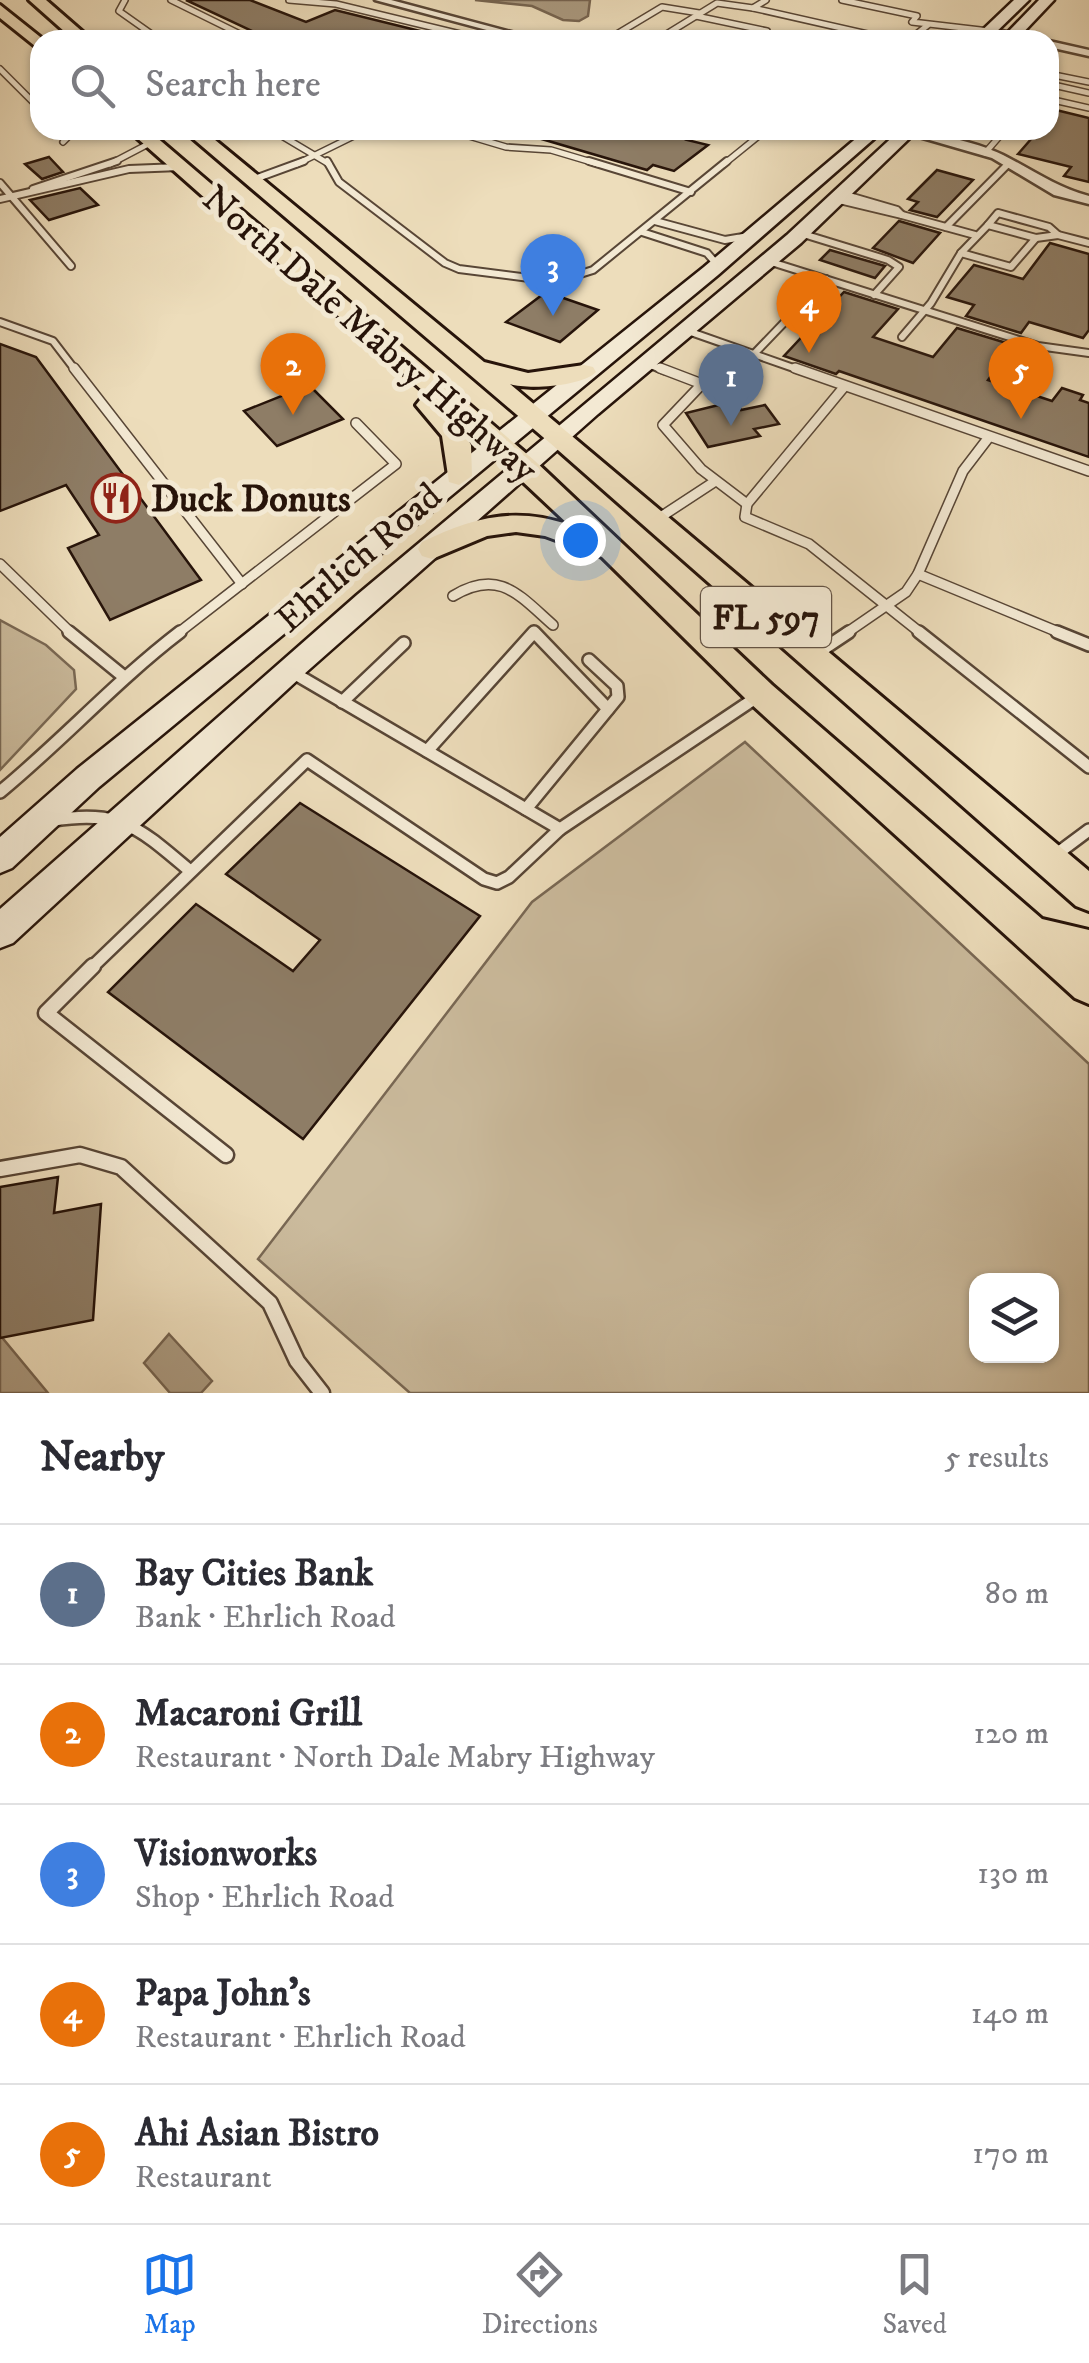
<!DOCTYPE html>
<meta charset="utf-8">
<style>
body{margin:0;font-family:"IM FELL DW Pica",serif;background:#f2f2f3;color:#2b2b33}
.controls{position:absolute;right:30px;bottom:30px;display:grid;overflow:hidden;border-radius:20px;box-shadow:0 2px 8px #0004}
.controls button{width:90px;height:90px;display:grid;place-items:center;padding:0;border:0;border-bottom:2px solid #e1e1e2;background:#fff;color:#2b2b33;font:50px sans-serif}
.you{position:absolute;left:580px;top:540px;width:35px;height:35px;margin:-25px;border:8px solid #fff;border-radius:50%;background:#1a73e8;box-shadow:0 0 0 15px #1a73e833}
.badge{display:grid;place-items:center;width:65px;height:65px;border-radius:50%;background:#1a73e8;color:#fff;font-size:32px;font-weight:700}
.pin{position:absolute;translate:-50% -82px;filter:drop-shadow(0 2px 5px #0008)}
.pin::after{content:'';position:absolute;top:52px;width:35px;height:30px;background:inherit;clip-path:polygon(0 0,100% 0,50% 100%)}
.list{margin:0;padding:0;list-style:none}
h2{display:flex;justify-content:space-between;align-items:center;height:130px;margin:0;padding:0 40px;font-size:42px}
h2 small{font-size:32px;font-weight:400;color:#7c7c81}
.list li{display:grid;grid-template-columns:65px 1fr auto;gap:30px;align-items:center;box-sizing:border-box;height:140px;padding:0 40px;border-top:2px solid #e1e1e2}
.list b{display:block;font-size:38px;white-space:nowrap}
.list p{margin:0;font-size:32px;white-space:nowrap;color:#7c7c81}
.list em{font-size:32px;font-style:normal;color:#7c7c81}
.icon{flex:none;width:55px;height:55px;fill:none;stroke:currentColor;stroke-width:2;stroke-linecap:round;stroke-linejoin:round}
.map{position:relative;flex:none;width:1089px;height:1393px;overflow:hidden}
.search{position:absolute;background:#fff;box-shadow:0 2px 8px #0004;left:30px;right:30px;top:30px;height:110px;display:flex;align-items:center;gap:25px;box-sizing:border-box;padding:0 35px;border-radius:30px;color:#7c7c81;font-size:38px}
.sheet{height:830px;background:#fff}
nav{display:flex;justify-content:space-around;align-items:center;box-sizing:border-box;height:140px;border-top:2px solid #e1e1e2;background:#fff;font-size:28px;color:#7c7c81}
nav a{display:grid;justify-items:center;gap:5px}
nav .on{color:#1a73e8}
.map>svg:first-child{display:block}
</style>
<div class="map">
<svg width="1089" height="1393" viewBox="0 0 1089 1393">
<rect width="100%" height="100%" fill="#edddbb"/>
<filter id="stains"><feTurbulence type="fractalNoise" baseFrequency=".002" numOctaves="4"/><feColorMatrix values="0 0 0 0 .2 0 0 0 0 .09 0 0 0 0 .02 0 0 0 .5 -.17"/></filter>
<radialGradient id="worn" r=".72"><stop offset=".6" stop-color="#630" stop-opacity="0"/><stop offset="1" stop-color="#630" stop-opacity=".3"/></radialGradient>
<!-- green -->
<g fill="#cbbb9d" stroke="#796854" stroke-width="2.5" fill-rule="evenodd">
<path d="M0 620 46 645 74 670 76 689 0 770Z"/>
<path d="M745 742 1089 1064V1393H410L258 1259 532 902ZM1052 1280V1356H976V1280Z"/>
</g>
<!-- water -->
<g fill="#aa997f" stroke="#766450" stroke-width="2.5">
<path d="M475 0H590L588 16 579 21 563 20 532 6Z"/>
<path d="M169 1334 212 1381 201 1393H170L144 1363Z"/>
<path d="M0 1335 48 1393H0Z"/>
</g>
<!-- building -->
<g fill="#8e7d66" stroke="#27140a" stroke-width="2.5">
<path d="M186 0H250L306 22 335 10 428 33 427 40H266L269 39Z"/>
<path d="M1056 110 1089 118V182L1064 176 1071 167 1018 154 1039 130H1049V118Z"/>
<path d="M528 130H700L687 140 708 145 674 171 653 165 647 170 528 135Z"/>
<path d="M49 157 63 172 42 179 25 164Z"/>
<path d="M937 170 973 180 937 217 910 210 918 202 908 199Z"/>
<path d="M80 188 98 205 49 220 30 200Z"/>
<path d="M899 221 940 233 913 263 873 248Z"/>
<path d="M1050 243 1089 254V330L1083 338 1029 322 1021 333 966 316 974 305 947 297 974 265 1023 279Z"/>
<path d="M830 250 885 266 875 278 820 260Z"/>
<path d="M546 292 598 310 560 342 506 322Z"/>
<path d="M844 292 898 309 873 337 933 357 957 328 1013 345 988 380 1052 401 1062 388 1083 395 1080 400 1089 403V457L839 371 836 374 784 356Z"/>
<path d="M0 344 36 357 201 580 110 620 68 548 99 535 66 485 0 511Z"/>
<path d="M309 385 343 419 277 446 244 411Z"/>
<path d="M735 401 741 410 765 405 779 424 754 429 760 436 708 447 686 413Z"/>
<path d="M300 803 480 916 303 1139 108 992 196 904 293 971 320 940 226 874Z"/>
<path d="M58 1177 54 1213 101 1204 93 1320 0 1338V1187Z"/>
</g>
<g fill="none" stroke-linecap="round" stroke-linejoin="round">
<!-- lane-far4 casing -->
<g stroke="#584636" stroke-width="8">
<g id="lane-far4">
<path d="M125 0 119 11 160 40"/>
<path d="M171 0 252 40"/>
<path d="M289 0 336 4 485 40"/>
<path d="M842 0 917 16 912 22 989 31"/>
<path d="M753 8 894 40"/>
<path d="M696 16 767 31"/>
<path d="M607 40 662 7 699 13"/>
<path d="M657 40 717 3 753 8 766 0"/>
<path d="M909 40 928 25"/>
<path d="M0 69 40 109"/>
<path d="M1049 74 1089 82"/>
<path d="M1049 84 1089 93"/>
<path d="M1049 99 1089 108"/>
<path d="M59 130 67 138 63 142"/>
<path d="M272 130 329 164"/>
<path d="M449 130 506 147 551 150 598 164"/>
<path d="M985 153 1005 130"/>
<path d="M110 164 152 142"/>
<path d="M297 164 366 130"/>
<path d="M724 164 766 130"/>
</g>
</g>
<!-- lane-far3 casing -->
<g stroke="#584636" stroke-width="10">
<g id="lane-far3">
<path d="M327 161 339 182 445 263 459 269 537 279H564L593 270 727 161"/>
<path d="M589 161 691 192"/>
<path d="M252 180 304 161"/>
<path d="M0 183 71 266"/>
<path d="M33 189 117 161"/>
<path d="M0 199 129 169 180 167"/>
<path d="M835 199 902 215 897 210 842 194"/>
<path d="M902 215 975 235"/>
<path d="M655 221 725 240 749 236"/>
<path d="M988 225 998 213 1049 227 1058 235 1036 238"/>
<path d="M988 225 1036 238 1011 267 961 253Z"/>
<path d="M946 227 1009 163"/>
<path d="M642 232 707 253 714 261 712 269"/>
<path d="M800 233 888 260 899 267 874 295"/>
<path d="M1058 235 1089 243"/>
<path d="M768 261 1038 346 1089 353"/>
<path d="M0 322 53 341 76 371"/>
<path d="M685 330 802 371"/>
<path d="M902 337 931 303 961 253"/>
<path d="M645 363 666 371"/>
<path d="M725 371 753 355 826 279"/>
</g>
</g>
<!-- lane-far2 casing -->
<g stroke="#584636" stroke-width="12">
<g id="lane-far2">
<path d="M74 368 242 584"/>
<path d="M660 368 702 384 663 425 701 469 747 504"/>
<path d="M795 368 1089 471"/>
<path d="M702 384 729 368"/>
<path d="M844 387 747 504 745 517 809 544 922 634"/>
<path d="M656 520 714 482"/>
<path d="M0 564 72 634"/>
<path d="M918 574 1063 634"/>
<path d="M453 596C499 568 519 595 553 625"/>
<path d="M177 634 396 464 356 423"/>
<path d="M532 634H536"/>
<path d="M845 634 906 592 918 574 963 471 989 437"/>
</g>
</g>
<!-- lane-far1 casing -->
<g stroke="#584636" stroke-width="16">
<g id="lane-far1">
<path d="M69 632 123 676"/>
<path d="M919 632 1089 767"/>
<path d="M1057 632 1089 645"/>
<path d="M813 656 849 632"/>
<path d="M292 672 560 829 757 697"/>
<path d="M342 702 404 643"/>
<path d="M427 751 534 632 608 709"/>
<path d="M0 792C62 741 116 681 180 632"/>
<path d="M526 809 618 697 617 686 589 660"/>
<path d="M54 820C122 810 139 828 189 870"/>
<path d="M1054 856 1089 830"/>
<path d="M90 969 307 760 484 879 497 883 509 877 560 829"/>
</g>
</g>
<!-- lane casing -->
<g stroke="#584636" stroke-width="19">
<g id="lane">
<path d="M93 966 46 1013 226 1155"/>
<path d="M0 1169 80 1155 121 1167 270 1303 297 1361 322 1393"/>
</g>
</g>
<!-- street casing -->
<g stroke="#584636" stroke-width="5">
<g id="street">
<path d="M375 0H391L541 40H524Z"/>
<path d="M989 28 1033 38 1035 40H1017L986 33Z"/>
<path d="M1049 41 1089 50V56L1049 47Z"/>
<path d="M895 130C925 130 977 142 1003 155 1033 170 1057 188 1089 196V204L1054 195 992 158Z"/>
</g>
</g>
<!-- secondary casing -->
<g stroke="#27140a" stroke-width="5">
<g id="secondary">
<path d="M1014 0H1029L988 40H972Z"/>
<path d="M1039 0H1054L1018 38H1008V32Z"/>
<path d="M866 130H884L718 275 99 787 12 868 0 873V837L77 769 704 267Z"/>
<path d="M900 130H918L801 243 598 414 303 675 13 943 0 948V909L357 595 787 235Z"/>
</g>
</g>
<!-- primary casing -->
<g stroke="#27140a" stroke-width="6">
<g id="primary">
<path d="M29 0H46L92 40H74Z"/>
<path d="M0 5 44 40H40V50L0 18Z"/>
<path d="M128 130H148L535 461 772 685 1042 919 1089 930V1004L1075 998 750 703 602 557 545 536 516 532 487 536 432 559 422 556 418 549 422 542C472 518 514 506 569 525L457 420 471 445 472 476 459 485 449 482 442 436 416 405 420 400 431 398Z"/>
<path d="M183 130H203L484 362 528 373 584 365 593 367 596 372C583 386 529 390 510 384L1089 871V911L1076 906 550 443Z"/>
</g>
</g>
<!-- lane-far4 -->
<use href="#lane-far4" stroke="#f3e9d3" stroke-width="5"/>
<!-- lane-far3 -->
<use href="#lane-far3" stroke="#f3e9d3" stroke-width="6"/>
<!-- lane-far2 -->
<use href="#lane-far2" stroke="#f3e9d3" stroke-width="9"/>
<!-- lane-far1 -->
<use href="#lane-far1" stroke="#f3e9d3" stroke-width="11"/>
<!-- lane -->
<use href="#lane" stroke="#f3e9d3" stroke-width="14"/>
<!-- street -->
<use href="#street" fill="#f3e9d3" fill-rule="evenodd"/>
<!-- secondary -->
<use href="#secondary" fill="#f3e9d3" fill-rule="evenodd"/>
<!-- primary -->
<use href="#primary" fill="#edddbb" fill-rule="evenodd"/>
</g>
<!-- icons -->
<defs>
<g id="restaurant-ring" transform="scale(2.5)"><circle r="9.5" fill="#f3e9d3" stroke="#8f2418" stroke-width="1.5"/><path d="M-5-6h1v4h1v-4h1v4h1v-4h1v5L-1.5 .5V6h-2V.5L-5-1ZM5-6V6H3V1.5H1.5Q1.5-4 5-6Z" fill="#8f2418"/></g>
</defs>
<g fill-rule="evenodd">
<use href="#restaurant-ring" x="116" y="498"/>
</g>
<g text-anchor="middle" stroke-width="10" stroke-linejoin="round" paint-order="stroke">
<!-- shield labels -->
<rect fill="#f3e9d3" stroke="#645446" stroke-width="2.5" x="701" y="587" width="130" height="60" rx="8"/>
<g font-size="35" font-weight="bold" fill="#27140a">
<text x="766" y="629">FL 597</text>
</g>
<!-- street labels -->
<g font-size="38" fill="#27140a" stroke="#f3e9d3">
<text transform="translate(371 333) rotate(41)" y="13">North Dale Mabry Highway</text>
<text transform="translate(358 557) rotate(-41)" y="13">Ehrlich Road</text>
</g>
<!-- poi labels -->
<g font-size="38" font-weight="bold" fill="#27140a" stroke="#f3e9d3" text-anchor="start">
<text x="151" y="511">Duck Donuts</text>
</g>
</g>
<rect width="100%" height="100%" filter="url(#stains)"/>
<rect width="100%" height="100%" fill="url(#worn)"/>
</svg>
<div class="controls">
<button><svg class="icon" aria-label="layers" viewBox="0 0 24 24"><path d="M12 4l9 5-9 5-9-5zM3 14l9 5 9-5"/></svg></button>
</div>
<div class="you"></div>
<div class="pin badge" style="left:731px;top:426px;background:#5c6f8a">1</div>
<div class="pin badge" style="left:293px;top:415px;background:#e8710a">2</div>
<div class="pin badge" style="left:553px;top:316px;background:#3f7fe0">3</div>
<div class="pin badge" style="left:809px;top:353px;background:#e8710a">4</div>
<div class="pin badge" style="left:1021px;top:419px;background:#e8710a">5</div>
<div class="search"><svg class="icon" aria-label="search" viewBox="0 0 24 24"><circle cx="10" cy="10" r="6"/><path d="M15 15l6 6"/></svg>Search here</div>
</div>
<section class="sheet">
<h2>Nearby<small>5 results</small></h2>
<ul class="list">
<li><span class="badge" style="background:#5c6f8a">1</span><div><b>Bay Cities Bank</b><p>Bank · Ehrlich Road</p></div><em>80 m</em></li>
<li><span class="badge" style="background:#e8710a">2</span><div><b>Macaroni Grill</b><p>Restaurant · North Dale Mabry Highway</p></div><em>120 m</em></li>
<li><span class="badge" style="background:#3f7fe0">3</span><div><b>Visionworks</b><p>Shop · Ehrlich Road</p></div><em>130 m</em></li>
<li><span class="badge" style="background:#e8710a">4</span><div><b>Papa John's</b><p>Restaurant · Ehrlich Road</p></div><em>140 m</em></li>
<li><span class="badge" style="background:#e8710a">5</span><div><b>Ahi Asian Bistro</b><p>Restaurant</p></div><em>170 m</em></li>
</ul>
</section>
<nav>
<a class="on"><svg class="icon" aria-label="map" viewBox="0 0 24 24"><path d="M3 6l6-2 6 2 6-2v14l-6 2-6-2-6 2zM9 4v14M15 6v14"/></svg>Map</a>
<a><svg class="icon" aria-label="directions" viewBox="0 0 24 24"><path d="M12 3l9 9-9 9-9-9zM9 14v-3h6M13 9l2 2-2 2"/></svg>Directions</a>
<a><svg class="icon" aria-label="saved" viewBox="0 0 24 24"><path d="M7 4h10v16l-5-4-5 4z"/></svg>Saved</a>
</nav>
